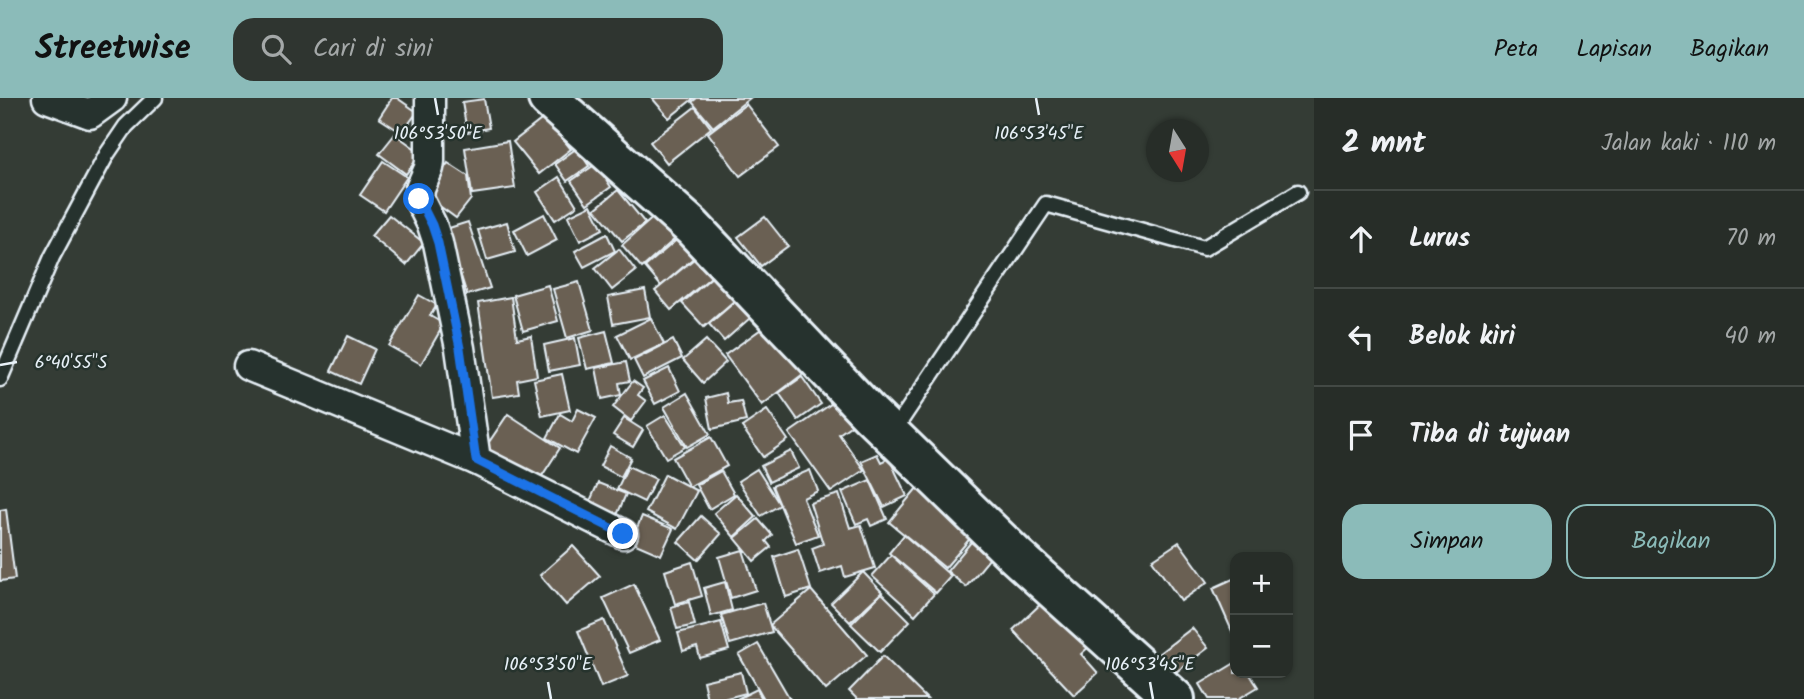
<!DOCTYPE html>
<html lang="id">
<meta charset="utf-8">
<style>
body{margin:0;font-family:Kalam,sans-serif;background:#2f3530;color:#f1f3f6}
.controls{position:absolute;right:21px;bottom:21px;display:grid;overflow:hidden;border-radius:14px;box-shadow:0 2px 5px #0004}
.controls button{width:63px;height:63px;display:grid;place-items:center;padding:0;border:0;border-bottom:2px solid #434945;background:#272d28;color:#f1f3f6;font:35px sans-serif}
.compass{position:absolute;left:1146px;top:21px;width:63px;height:63px;border-radius:50%;background:#272d28;box-shadow:0 2px 5px #0004;rotate:169deg}
.stop{position:absolute;width:21px;height:21px;margin:-16px;border:5px solid #1a73e8;border-radius:50%;background:#fff}
.stop.end{background:#1a73e8;border-color:#fff;box-shadow:0 2px 7px #0008}
.list{margin:0;padding:0;list-style:none}
h2{display:flex;justify-content:space-between;align-items:center;height:91px;margin:0;padding:0 28px;font-size:30px}
h2 small{font-size:23px;font-weight:400;color:#a4a8a8}
.list li{display:grid;grid-template-columns:46px 1fr auto;gap:21px;align-items:center;box-sizing:border-box;height:98px;padding:0 28px;border-top:2px solid #434945}
.list b{display:block;font-size:26px;white-space:nowrap}
.list em{font-size:23px;font-style:normal;color:#a4a8a8}
.actions{display:flex;gap:14px;padding:21px 28px}
.actions a{flex:1;padding:16px 0;border:2px solid #8bbbb9;border-radius:21px;text-align:center;font-size:24px;color:#8bbbb9}
.actions .main{background:#8bbbb9;color:#111}
.icon{flex:none;width:38px;height:38px;fill:none;stroke:currentColor;stroke-width:2;stroke-linecap:round;stroke-linejoin:round}
.map{position:relative;flex:none;width:1314px;height:601px;overflow:hidden}
header{display:flex;align-items:center;gap:42px;box-sizing:border-box;height:98px;padding:0 35px;background:#8bbbb9;color:#111}
header strong{font-size:33px}
nav{display:flex;gap:38px;margin-inline-start:auto;font-size:24px}
.search{width:490px;height:63px;background:#2f3530;display:flex;align-items:center;gap:18px;box-sizing:border-box;padding:0 24px;border-radius:21px;color:#a4a8a8;font-size:26px}
main{display:flex}
aside{flex:1;background:#272d28}
.map>svg:first-child{display:block}
</style>
<header>
<strong>Streetwise</strong>
<div class="search"><svg class="icon" aria-label="search" viewBox="0 0 24 24"><circle cx="10" cy="10" r="6"/><path d="M15 15l6 6"/></svg>Cari di sini</div>
<nav><a>Peta</a><a>Lapisan</a><a>Bagikan</a></nav>
</header>
<main>
<div class="map">
<svg width="1314" height="601" viewBox="0 0 1314 601">
<rect width="100%" height="100%" fill="#343c35"/>
<filter id="ink" filterUnits="userSpaceOnUse"><feTurbulence type="fractalNoise" baseFrequency=".0143" numOctaves="2"/><feDisplacementMap in="SourceGraphic" scale="14" xChannelSelector="R" yChannelSelector="G"/><feConvolveMatrix kernelMatrix="1 2 1 2 8 2 1 2 1" color-interpolation-filters="sRGB"/></filter>
<g filter="url(#ink)">
<!-- building -->
<g fill="#6a6053" stroke="#e8f1f8" stroke-width="2">
<path d="M392 0H397L417 14 402 35 379 20Z"/>
<path d="M652 0H694L669 20Z"/>
<path d="M697 0H750L713 29 692 4Z"/>
<path d="M484 1 489 30 467 34 462 4Z"/>
<path d="M746 6 779 49 740 78 708 35Z"/>
<path d="M695 9 711 30 667 65 650 44Z"/>
<path d="M545 19 571 51 539 76 513 44Z"/>
<path d="M395 36 421 55 406 76 379 56Z"/>
<path d="M508 43 515 90 472 96 465 50Z"/>
<path d="M577 50 589 68 567 83 555 66Z"/>
<path d="M383 63 407 79 384 113 360 97Z"/>
<path d="M448 65 468 78 471 101 456 120 426 98Z"/>
<path d="M596 66 611 89 587 106 571 83Z"/>
<path d="M559 79 577 108 555 122 537 94Z"/>
<path d="M618 92 645 125 622 143 595 111Z"/>
<path d="M591 107 603 131 580 143 568 118Z"/>
<path d="M544 116 557 142 527 158 514 132Z"/>
<path d="M389 117 424 145 406 167 371 138Z"/>
<path d="M656 117 676 140 642 170 622 147Z"/>
<path d="M765 119 788 148 761 168 738 139Z"/>
<path d="M468 124 490 190 467 197 446 131Z"/>
<path d="M507 124 515 154 487 162 478 132Z"/>
<path d="M607 136 615 153 584 169 575 153Z"/>
<path d="M681 138 697 157 661 188 645 169Z"/>
<path d="M619 151 636 173 612 192 595 170Z"/>
<path d="M700 156 716 175 671 212 655 193Z"/>
<path d="M722 170 743 195 704 229 682 205Z"/>
<path d="M579 184 593 232 567 240 553 191Z"/>
<path d="M548 187 558 223 523 233 513 197Z"/>
<path d="M645 192 650 219 613 226 608 199Z"/>
<path d="M744 196 758 213 724 243 709 226Z"/>
<path d="M419 197 437 207 430 218 444 226 421 266 389 248Z"/>
<path d="M511 199 517 241 531 238 537 278 517 282 519 295 492 299 478 205Z"/>
<path d="M651 220 664 246 630 262 617 237Z"/>
<path d="M771 224 807 273 762 307 725 257Z"/>
<path d="M606 233 614 265 587 271 579 240Z"/>
<path d="M348 238 375 251 359 286 331 273Z"/>
<path d="M575 240 580 267 549 273 544 247Z"/>
<path d="M673 242 682 260 643 280 634 262Z"/>
<path d="M706 242 726 264 703 285 683 262Z"/>
<path d="M626 264 630 283 619 285 621 297 602 301 596 270Z"/>
<path d="M669 270 680 293 655 306 643 283Z"/>
<path d="M562 276 570 312 542 318 534 282Z"/>
<path d="M802 279 821 306 798 322 779 295Z"/>
<path d="M633 283 643 290 638 297 646 303 631 323 613 309Z"/>
<path d="M687 295 710 336 687 349 664 309Z"/>
<path d="M726 295 728 305 741 303 746 323 712 331 706 300Z"/>
<path d="M844 297 860 321 839 336 864 372 831 394 789 335Z"/>
<path d="M578 311 596 320 576 356 547 340 560 316 572 323Z"/>
<path d="M767 312 788 342 763 359 742 329Z"/>
<path d="M508 316 560 350 536 387 483 353Z"/>
<path d="M665 317 685 349 666 360 647 328Z"/>
<path d="M624 320 643 332 633 349 613 337Z"/>
<path d="M711 339 727 368 689 389 673 360Z"/>
<path d="M610 348 631 360 621 379 600 368Z"/>
<path d="M791 353 799 370 769 384 761 368Z"/>
<path d="M877 356 881 364 889 360 907 398 884 409 861 363Z"/>
<path d="M628 368 656 381 644 404 617 391Z"/>
<path d="M757 371 780 407 761 418 738 383Z"/>
<path d="M810 372 818 393 803 400 818 437 796 445 772 388Z"/>
<path d="M721 373 734 396 709 411 696 387Z"/>
<path d="M665 376 697 393 677 431 646 414Z"/>
<path d="M870 382 887 421 871 428 868 421 856 426 842 394Z"/>
<path d="M598 385 626 396 615 422 587 410Z"/>
<path d="M917 390 973 437 945 470 889 424Z"/>
<path d="M736 396 756 419 734 439 714 415Z"/>
<path d="M839 396 850 430 861 427 875 470 845 479 842 468 820 475 812 450 823 446 810 405Z"/>
<path d="M6 411 15 481 0 483V412Z"/>
<path d="M642 418 673 431 661 457 631 444Z"/>
<path d="M701 418 721 436 698 462 678 444Z"/>
<path d="M758 421 772 437 766 443 771 449 754 463 735 440Z"/>
<path d="M904 437 951 478 936 495 889 455Z"/>
<path d="M971 444 990 460 966 489 947 473Z"/>
<path d="M1179 444 1208 484 1181 503 1152 462Z"/>
<path d="M573 448 600 478 566 507 540 477Z"/>
<path d="M798 451 811 491 786 499 774 459Z"/>
<path d="M743 452 756 492 731 500 719 459Z"/>
<path d="M891 457 934 496 915 517 872 478Z"/>
<path d="M692 464 702 498 675 506 665 473Z"/>
<path d="M863 474 882 494 850 524 831 505Z"/>
<path d="M1235 480V540L1213 490Z"/>
<path d="M725 484 732 512 711 518 704 490Z"/>
<path d="M634 486 660 542 629 555 603 500Z"/>
<path d="M811 492 867 557 826 592 770 527Z"/>
<path d="M882 495 910 523 880 554 851 526Z"/>
<path d="M1047 500 1091 547 1081 556 1098 575 1074 597 1013 532Z"/>
<path d="M689 504 695 527 677 531 671 509Z"/>
<path d="M763 505 772 534 730 546 721 517Z"/>
<path d="M604 522 628 578 601 589 578 533Z"/>
<path d="M721 524 729 552 700 560 697 549 683 553 678 535Z"/>
<path d="M1192 530 1208 550 1168 580 1153 560Z"/>
<path d="M758 546 790 601H764L739 557Z"/>
<path d="M883 558 927 601H857L849 593Z"/>
<path d="M1235 565V575H1249L1258 589 1238 601H1209L1200 586Z"/>
<path d="M741 574 746 595 723 601H707L703 583Z"/>
<path d="M757 591 762 601H737Z"/>
</g>
<g fill="none" stroke-linecap="round" stroke-linejoin="round">
<!-- lane casing -->
<g stroke="#e8f1f8" stroke-width="19">
<g id="lane">
<path d="M0 281 52 159 107 56 126 28 155 0"/>
<path d="M893 334 1046 106 1204 150 1298 94"/>
</g>
</g>
<!-- street casing -->
<g stroke="#e8f1f8" stroke-width="33">
<g id="street">
<path d="M47 0 90 16 112 0"/>
<path d="M430 0V63L429 70 420 91 419 101 432 127 438 145 460 250 476 362 623 436"/>
<path d="M248 268 476 362"/>
</g>
</g>
<!-- secondary casing -->
<g stroke="#e8f1f8" stroke-width="44">
<path id="secondary" d="M548 0 692 129 870 316 1015 457 1175 601"/>
</g>
<!-- lane -->
<use href="#lane" stroke="#26332d" stroke-width="14"/>
<!-- street -->
<use href="#street" stroke="#26332d" stroke-width="28"/>
<!-- secondary -->
<use href="#secondary" stroke="#26332d" stroke-width="38"/>
</g>
</g>
<g fill="none" stroke-linecap="round" stroke-linejoin="round" filter="url(#ink)">
<!-- route -->
<path stroke="#1a73e8" stroke-width="9" d="M419 101 432 127 438 145 460 250 476 362 623 436"/>
</g>
<!-- ticks -->
<path fill="none" stroke="#e8f1f8" stroke-width="2.5" d="M435 0 438 17M1036 0 1039 17M0 267 17 264M548 584 551 601M1150 584 1153 601"/>
<g font-size="18" text-anchor="middle" fill="#e8f1f8" stroke="#26332d" stroke-width="5" stroke-linejoin="round" paint-order="stroke">
<text x="438" y="41">106°53'50"E</text>
<text x="1039" y="41">106°53'45"E</text>
<text x="71" y="270">6°40'55"S</text>
<text x="548" y="572">106°53'50"E</text>
<text x="1150" y="572">106°53'45"E</text>
</g>
</svg>
<div class="controls">
<button>+</button>
<button>−</button>
</div>
<svg class="compass" viewBox="-18 -18 36 36"><path d="M0-13l5 13h-10z" fill="#e53935"/><path d="M0 13l5-13h-10z" fill="#a4a8a8"/></svg>
<div class="stop" style="left:419px;top:101px"></div>
<div class="stop end" style="left:623px;top:436px"></div>
</div>
<aside>
<h2>2 mnt<small>Jalan kaki · 110 m</small></h2>
<ul class="list">
<li><svg class="icon" aria-label="ahead" viewBox="0 0 24 24"><path d="M12 20V5M6 11l6-6 6 6"/></svg><div><b>Lurus</b></div><em>70 m</em></li>
<li><svg class="icon" aria-label="left" viewBox="0 0 24 24"><path d="M17 20v-9H6M10 6l-5 5 5 5"/></svg><div><b>Belok kiri</b></div><em>40 m</em></li>
<li><svg class="icon" aria-label="arrive" viewBox="0 0 24 24"><path d="M6 21V4h12l-3 4 3 4H6"/></svg><div><b>Tiba di tujuan</b></div></li>
</ul>
<div class="actions"><a class="main">Simpan</a><a>Bagikan</a></div>
</aside>
</main>
